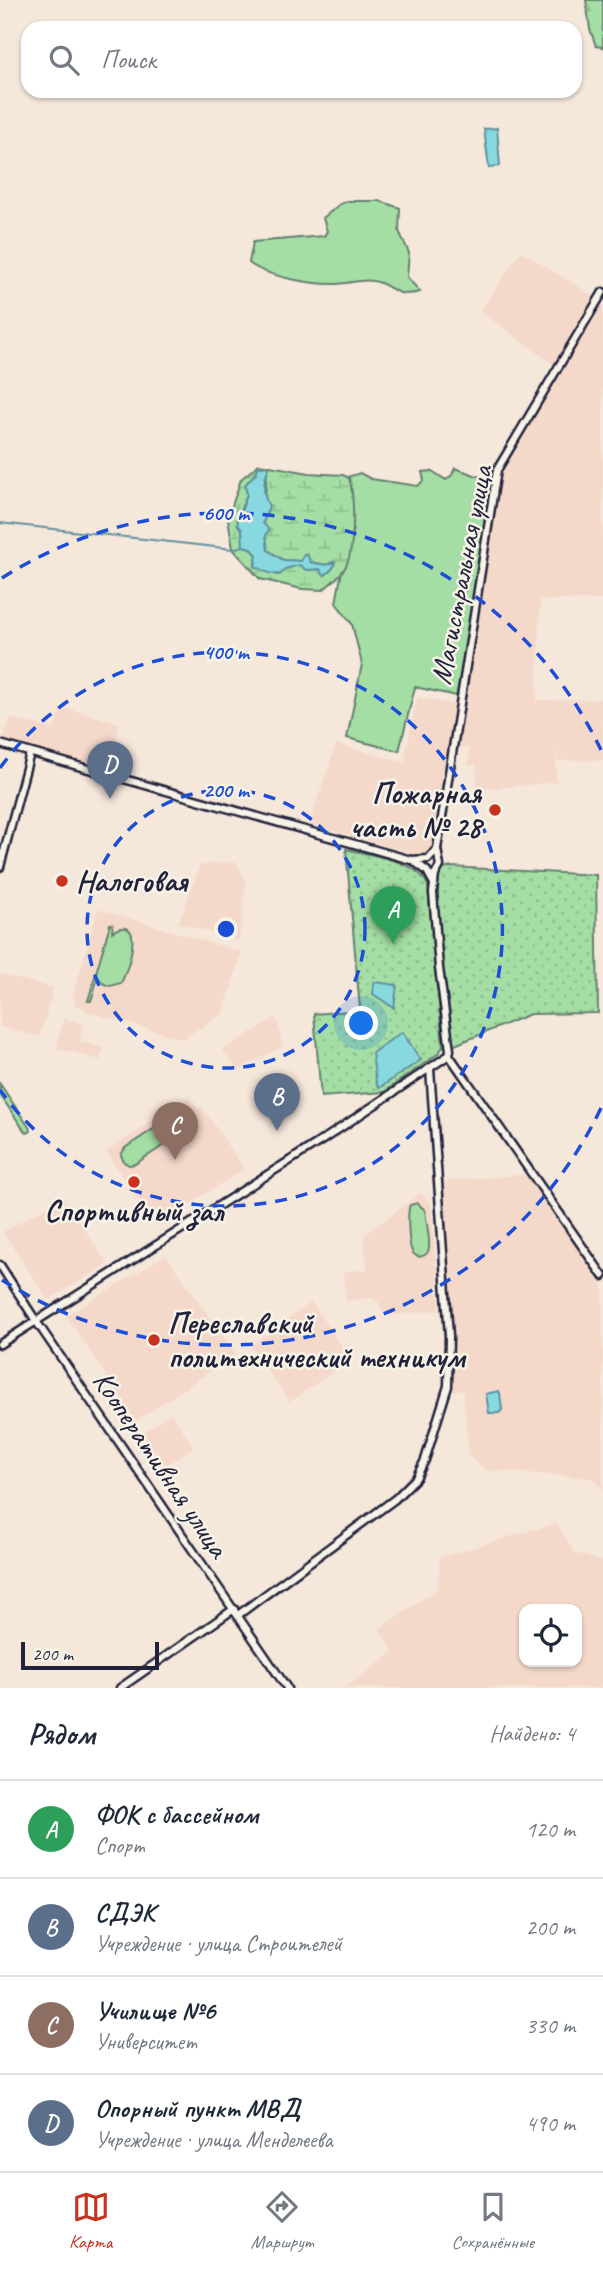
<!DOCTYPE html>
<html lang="ru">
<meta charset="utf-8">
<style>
body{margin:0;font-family:Caveat,sans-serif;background:#f6f6f7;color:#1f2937}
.controls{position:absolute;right:21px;bottom:21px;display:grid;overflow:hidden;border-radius:14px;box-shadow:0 2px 5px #0004}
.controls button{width:63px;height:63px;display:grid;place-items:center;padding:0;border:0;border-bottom:2px solid #e0e1e3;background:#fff;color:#1f2937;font:35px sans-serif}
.scale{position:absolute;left:21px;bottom:18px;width:138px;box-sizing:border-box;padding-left:7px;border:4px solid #22223b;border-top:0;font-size:19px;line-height:24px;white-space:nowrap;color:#22223b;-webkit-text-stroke:5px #f7f3e8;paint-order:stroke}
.you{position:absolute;left:362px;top:1024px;width:24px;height:24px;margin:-18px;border:5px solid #fff;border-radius:50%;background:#1a73e8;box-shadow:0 0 0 10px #1a73e833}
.badge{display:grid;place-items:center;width:46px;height:46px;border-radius:50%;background:#c8321e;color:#fff;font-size:23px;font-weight:700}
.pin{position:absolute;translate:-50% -58px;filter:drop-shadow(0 2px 4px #0008)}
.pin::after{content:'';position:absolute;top:37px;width:24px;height:21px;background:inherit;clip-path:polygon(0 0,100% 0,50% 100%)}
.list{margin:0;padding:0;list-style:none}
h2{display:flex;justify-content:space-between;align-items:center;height:91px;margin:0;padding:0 28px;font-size:30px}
h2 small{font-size:23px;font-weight:400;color:#747a83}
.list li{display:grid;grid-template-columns:46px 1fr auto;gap:21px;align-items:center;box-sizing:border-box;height:98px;padding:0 28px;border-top:2px solid #e0e1e3}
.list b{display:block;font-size:26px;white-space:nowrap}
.list p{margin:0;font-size:23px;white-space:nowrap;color:#747a83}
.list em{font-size:23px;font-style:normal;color:#747a83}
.icon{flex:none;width:38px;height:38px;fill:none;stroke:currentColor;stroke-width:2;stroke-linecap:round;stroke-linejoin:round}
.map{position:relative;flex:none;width:603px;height:1688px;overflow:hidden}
.search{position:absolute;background:#fff;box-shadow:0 2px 5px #0004;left:21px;right:21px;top:21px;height:77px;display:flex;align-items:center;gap:18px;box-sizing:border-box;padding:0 24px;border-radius:21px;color:#747a83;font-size:26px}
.sheet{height:483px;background:#fff}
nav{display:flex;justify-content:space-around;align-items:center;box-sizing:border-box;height:98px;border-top:2px solid #e0e1e3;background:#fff;font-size:19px;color:#747a83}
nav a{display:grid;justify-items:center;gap:4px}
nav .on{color:#c8321e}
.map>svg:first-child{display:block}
</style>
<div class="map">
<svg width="603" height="1688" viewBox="0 0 603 1688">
<defs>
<pattern id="forest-firs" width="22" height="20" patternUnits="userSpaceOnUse" patternTransform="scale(1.75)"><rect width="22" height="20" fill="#a4dea4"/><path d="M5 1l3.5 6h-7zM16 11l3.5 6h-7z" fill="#8dbe8e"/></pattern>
<pattern id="wetland-marsh" width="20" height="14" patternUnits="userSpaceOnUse" patternTransform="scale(1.75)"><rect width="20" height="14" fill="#a4dea4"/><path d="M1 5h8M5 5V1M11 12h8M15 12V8" fill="none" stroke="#8dbe8e"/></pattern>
<pattern id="park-dots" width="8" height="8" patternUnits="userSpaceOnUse" patternTransform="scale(1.75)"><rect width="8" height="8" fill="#a4dea4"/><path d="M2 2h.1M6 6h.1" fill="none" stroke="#8dbe8e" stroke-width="1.8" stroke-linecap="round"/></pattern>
</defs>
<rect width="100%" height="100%" fill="#f6e7db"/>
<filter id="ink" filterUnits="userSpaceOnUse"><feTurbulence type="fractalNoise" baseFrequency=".0143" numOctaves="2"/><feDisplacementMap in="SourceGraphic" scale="14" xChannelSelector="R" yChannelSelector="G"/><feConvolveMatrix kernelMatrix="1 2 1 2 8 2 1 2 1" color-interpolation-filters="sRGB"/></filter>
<g filter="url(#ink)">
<!-- built -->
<g fill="#f4d9cb" fill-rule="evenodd">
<path d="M521 251 598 299 603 292V600H540L537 700 603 699V760L557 761 555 745 557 782 477 790 476 765H469V747H454L497 470 557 367 480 311Z"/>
<path d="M417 697 456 705 431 849 421 856 309 824 336 744 404 762Z"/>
<path d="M61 707 120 723 107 771 3 741 10 718 54 729Z"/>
<path d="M236 862 246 881 239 941 179 923 200 865Z"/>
<path d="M98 909 242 952 223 1014 183 1039 85 1011 82 1007 74 1005 76 1000 72 999Z"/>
<path d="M0 974 53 988 40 1037 0 1027Z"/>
<path d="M64 1018 84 1024 80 1041 103 1048 100 1060 56 1048Z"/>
<path d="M275 1018 278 1023 282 1047 238 1070 222 1050Z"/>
<path d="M189 1096 198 1109 202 1107 244 1169 155 1226 106 1152Z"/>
<path d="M528 1174 603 1286V1490L595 1480 589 1478 485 1470 469 1457 463 1390 447 1392 449 1335 438 1182Z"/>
<path d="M421 1193 431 1203 440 1310 385 1316 378 1302 372 1298 346 1301 343 1272 367 1269 364 1235Z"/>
<path d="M63 1197 108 1264 48 1300 3 1232Z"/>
<path d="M166 1255 236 1354 136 1421 66 1316Z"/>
<path d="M311 1302 351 1359 290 1402 250 1346Z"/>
<path d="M171 1413 194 1447 164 1467 141 1434Z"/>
<path d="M557 1523 574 1552 603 1562V1688H345L394 1652 379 1629 438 1588 440 1557ZM524 1609H577V1662H524Z"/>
</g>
<!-- grass -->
<g fill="#a4dea4" stroke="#638070" stroke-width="2">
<path d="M348 201H380L400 208 399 231 409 253 407 277 420 292C393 299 393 284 373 281 361 279 347 284 334 284 311 284 267 277 249 263L253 242 324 236 327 231 323 218 340 204Z"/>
<path d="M455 468 494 482 457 696 415 687 399 751 347 738 362 664 352 624 336 603 346 549 344 478 360 473 371 479 418 486 424 480 422 472 432 471 446 480 452 475Z"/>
<path d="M110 924 113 925 112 932C147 912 128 970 121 983L110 986 104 984 98 977 91 1001H88Z"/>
<path d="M168 1123 175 1131 172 1140 135 1164 129 1165 124 1162 121 1155 125 1148 161 1124Z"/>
<path d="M417 1203 425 1210C426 1221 430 1236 429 1248 428 1256 418 1260 413 1253 408 1247 407 1211 410 1205Z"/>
</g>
<!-- forest -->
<g fill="url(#forest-firs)" stroke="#638070" stroke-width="2">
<path d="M586 0H603V47L596 46 590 29Z"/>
<path d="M0 1084 31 1130 30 1132 26 1133 0 1095Z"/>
</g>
<!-- wetland -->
<path fill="url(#wetland-marsh)" stroke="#638070" stroke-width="2" fill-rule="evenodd" d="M259 464 309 473 343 475 349 478C355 497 355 547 346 566 342 575 331 583 323 590L302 589 260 579 233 549 228 518 241 479ZM257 469 267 471 265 499 269 506 263 523 268 550 283 560 301 561 304 554H307L310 562 326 565 333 562V568L325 575 320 569 306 570 300 565 285 568 281 574 277 575 255 564 257 555 251 548 244 546 242 530 237 519 247 494 245 485 256 473Z"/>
<!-- park -->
<g fill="url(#park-dots)" stroke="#638070" stroke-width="2">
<path d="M346 849C372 856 417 859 428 886L443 1046 439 1053 384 1092 321 1097 314 1014 360 1010Z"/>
<path d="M451 867 596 875 598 1013 530 1014 450 1047 434 884 440 870Z"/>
</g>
<!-- water -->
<g fill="#88d9df" stroke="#5f909d" stroke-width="2">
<path d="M497 128 500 166 489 168 484 129Z"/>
<path d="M266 466 269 468C263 479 262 495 269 506L263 523 269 530 266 535 268 550 283 560 301 561 305 554H307L310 562 326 565 335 562 333 568 325 575 322 574 320 569 306 570 300 565 285 569 281 574C272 576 262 570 255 566L257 555 251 548 243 546 242 530 237 524 247 494 245 485 256 473 258 467Z"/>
<path d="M374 982 397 985 394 1008 373 994Z"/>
<path d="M402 1032 421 1060 379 1088 376 1083 372 1053Z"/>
<path d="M498 1391 500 1393 502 1410 499 1413H489L486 1394Z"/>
</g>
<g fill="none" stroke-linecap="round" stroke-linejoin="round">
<!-- stream -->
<path stroke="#5f909d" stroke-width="2" d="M0 523 233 549 243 546"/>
<!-- secondary casing -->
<g stroke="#22223b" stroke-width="11">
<g id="secondary">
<path d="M603 292 497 470 437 849 440 866 435 875 433 893 439 968 450 1050 449 1055 603 1276"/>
<path d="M0 744 411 860 428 859 437 849"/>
<path d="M415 862 427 871 433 882"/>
<path d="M0 867 30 753"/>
<path d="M0 1265 36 1321 287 1688"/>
<path d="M0 1344 324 1139 449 1055"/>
<path d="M238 1615 395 1499 416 1478 425 1460 448 1386 449 1336 430 1069"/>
<path d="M120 1688 234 1609"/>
</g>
</g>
<!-- secondary -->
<use href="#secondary" stroke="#f7f3e8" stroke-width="6"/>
</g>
</g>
<!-- distance rings -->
<g fill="none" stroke="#1d4ed8" stroke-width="3.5" stroke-dasharray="12 9">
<circle cx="226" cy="929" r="139"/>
<path d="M0 768A277 277 0 1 1 0 1090"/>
<path d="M601 1108A416 416 0 0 1 2 1280M2 578A416 416 0 0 1 601 750"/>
</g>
<!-- markers -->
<g fill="#c8321e" stroke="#f7f3e8" stroke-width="2.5">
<circle cx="495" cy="810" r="7"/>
<circle cx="62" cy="881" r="7"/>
<circle cx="134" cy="1182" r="7"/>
<circle cx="154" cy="1340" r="7"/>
</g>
<g text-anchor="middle" stroke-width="5" stroke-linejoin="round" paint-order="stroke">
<!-- street labels -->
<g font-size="30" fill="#22223b" stroke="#f7f3e8">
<text transform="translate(461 575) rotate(-79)" y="10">Магистральная улица</text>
<text transform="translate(161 1464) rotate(56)" y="10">Кооперативная улица</text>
</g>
<!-- poi labels -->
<g font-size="30" font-weight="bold" fill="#22223b" stroke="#f7f3e8" text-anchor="start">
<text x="481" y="803" text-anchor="end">Пожарная<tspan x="481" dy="34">часть № 28</tspan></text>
<text x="76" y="891">Налоговая</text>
<text x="134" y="1221" text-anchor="middle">Спортивный зал</text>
<text x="168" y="1333">Переславский<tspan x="168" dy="34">политехнический техникум</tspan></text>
</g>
</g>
<circle cx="226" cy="929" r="10" fill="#1d4ed8" stroke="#f7f3e8" stroke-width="3.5"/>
<g font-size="21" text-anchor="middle" font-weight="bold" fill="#1d4ed8" stroke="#f7f3e8" stroke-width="5" stroke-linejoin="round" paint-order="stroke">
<text x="226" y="520">600 m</text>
<text x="226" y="659">400 m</text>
<text x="226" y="797">200 m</text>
</g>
</svg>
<div class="controls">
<button><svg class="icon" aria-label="locate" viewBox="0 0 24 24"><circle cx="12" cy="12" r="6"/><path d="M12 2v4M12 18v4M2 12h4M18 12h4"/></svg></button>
</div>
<div class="scale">200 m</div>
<div class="you"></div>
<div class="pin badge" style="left:393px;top:944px;background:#2e9e5b">A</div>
<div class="pin badge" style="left:277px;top:1131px;background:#5c6f8a">B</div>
<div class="pin badge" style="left:175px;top:1160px;background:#8d6e63">C</div>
<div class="pin badge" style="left:110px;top:799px;background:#5c6f8a">D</div>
<div class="search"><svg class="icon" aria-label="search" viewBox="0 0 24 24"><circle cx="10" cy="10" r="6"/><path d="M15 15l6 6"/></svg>Поиск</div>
</div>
<section class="sheet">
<h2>Рядом<small>Найдено: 4</small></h2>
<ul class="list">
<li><span class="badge" style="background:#2e9e5b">A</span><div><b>ФОК с бассейном</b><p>Спорт</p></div><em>120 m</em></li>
<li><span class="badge" style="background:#5c6f8a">B</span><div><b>СДЭК</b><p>Учреждение · улица Строителей</p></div><em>200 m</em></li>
<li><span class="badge" style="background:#8d6e63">C</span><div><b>Училище №6</b><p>Университет</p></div><em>330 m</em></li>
<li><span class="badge" style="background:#5c6f8a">D</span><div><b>Опорный пункт МВД</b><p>Учреждение · улица Менделеева</p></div><em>490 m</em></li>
</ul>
</section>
<nav>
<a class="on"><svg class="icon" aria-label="map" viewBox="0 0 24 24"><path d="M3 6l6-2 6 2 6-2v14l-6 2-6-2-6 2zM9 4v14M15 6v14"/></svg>Карта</a>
<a><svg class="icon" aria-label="directions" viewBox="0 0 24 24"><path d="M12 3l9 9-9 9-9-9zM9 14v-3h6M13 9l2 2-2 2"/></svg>Маршрут</a>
<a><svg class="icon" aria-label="saved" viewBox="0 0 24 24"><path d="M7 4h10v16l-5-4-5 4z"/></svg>Сохранённые</a>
</nav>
